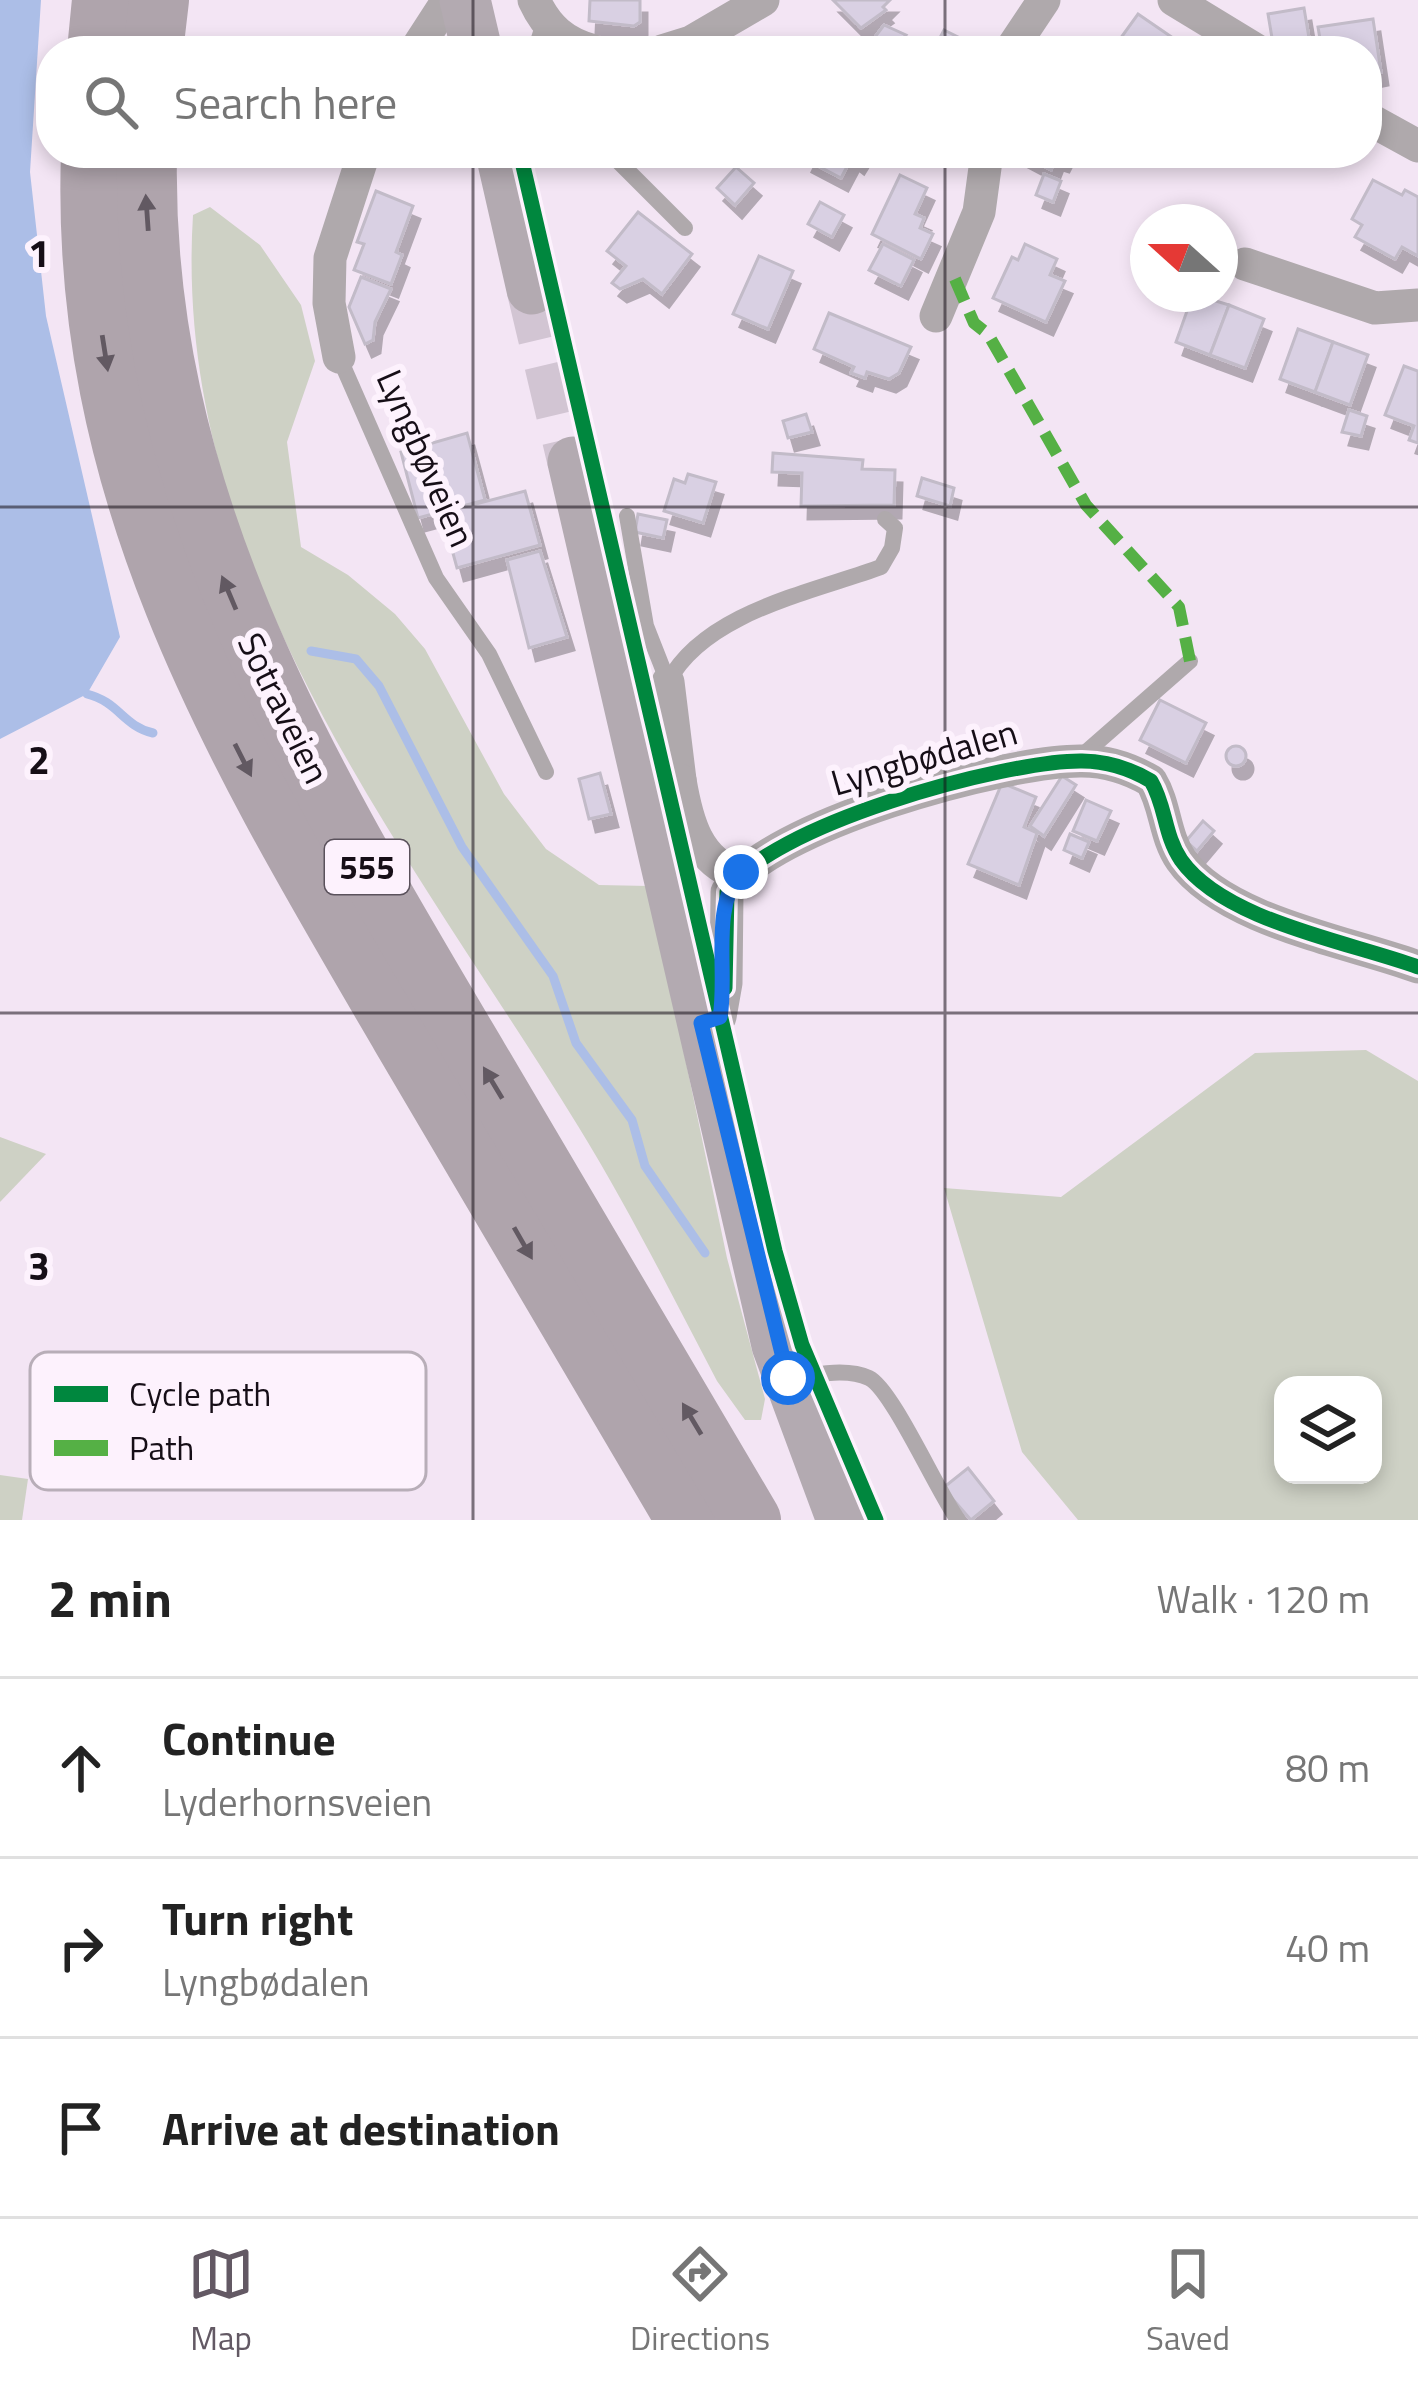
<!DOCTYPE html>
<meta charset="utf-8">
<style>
body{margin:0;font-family:"Titillium Web",sans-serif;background:#f6f6f6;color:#222}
.controls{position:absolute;right:36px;bottom:36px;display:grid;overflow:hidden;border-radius:24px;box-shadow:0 6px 18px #0003}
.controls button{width:108px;height:108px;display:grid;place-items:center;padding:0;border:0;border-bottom:3px solid #e0e0e0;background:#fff;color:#222;font:60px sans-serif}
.compass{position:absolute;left:1130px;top:204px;width:108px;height:108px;border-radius:50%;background:#fff;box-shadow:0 6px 18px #0003;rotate:291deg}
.stop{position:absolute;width:36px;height:36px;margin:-27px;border:9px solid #1a73e8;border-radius:50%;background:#fff}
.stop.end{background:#1a73e8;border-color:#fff;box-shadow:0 3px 12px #0008}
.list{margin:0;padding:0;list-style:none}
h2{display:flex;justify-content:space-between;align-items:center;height:156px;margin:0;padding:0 48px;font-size:51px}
h2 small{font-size:39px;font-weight:400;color:#767676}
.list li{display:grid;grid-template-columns:78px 1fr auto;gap:36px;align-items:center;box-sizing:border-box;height:180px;padding:0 48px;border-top:3px solid #e0e0e0}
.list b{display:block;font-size:45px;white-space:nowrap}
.list p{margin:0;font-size:39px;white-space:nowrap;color:#767676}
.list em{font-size:39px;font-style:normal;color:#767676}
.icon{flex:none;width:66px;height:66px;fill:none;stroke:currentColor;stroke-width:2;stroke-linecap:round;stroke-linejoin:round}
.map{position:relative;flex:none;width:1418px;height:1520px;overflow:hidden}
.search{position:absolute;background:#fff;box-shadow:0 6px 18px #0003;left:36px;right:36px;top:36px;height:132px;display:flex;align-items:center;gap:30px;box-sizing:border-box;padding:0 42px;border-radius:48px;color:#767676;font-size:45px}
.sheet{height:696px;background:#fff}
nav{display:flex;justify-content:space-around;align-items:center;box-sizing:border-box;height:168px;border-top:3px solid #e0e0e0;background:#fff;font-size:33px;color:#767676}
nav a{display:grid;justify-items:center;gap:6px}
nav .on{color:#635964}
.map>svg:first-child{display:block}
</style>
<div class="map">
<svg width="1418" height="1520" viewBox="0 0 1418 1520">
<defs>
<filter id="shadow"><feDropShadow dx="7" dy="13" stdDeviation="0" flood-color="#0004"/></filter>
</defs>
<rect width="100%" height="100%" fill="#f3e5f4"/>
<!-- green -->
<g fill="#ced1c5" fill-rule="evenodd">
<path d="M210 207 260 245 301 305 315 361 287 442 301 547 348 575 395 614 425 649 504 794 546 849 599 885 649 886 727 1258 765 1399 761 1420H745L717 1381C672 1295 629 1209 578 1126 406 846 171 565 193 215Z"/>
<path d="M1366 1050 1418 1081V1520H1078L1022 1452 944 1188 1061 1197 1255 1053ZM1373 1385V1475H1283V1385Z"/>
<path d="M0 1137 46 1154 0 1202Z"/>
<path d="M0 1475 28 1479 22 1520H0Z"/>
</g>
<!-- water -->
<path fill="#acbee7" d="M0 0H41L30 172 46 316 120 637 87 694 0 739Z"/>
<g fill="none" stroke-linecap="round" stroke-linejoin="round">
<!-- stream -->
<g stroke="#acbee7" stroke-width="9">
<path d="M311 651 356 659 379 686 462 847 553 976 576 1043 632 1120 645 1166 705 1253"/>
<path d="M87 694C119 702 123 726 153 733"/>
</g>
</g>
<!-- building -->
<g fill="#d9d0e3" stroke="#c2bbc8" stroke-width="3" filter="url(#shadow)">
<path d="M590 0H640V22L634 26 589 21Z"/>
<path d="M833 0H890L883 7 886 10 861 28Z"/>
<path d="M1304 8 1309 38 1273 44 1268 14Z"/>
<path d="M1138 14 1192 51H1122L1115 46Z"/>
<path d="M1373 19 1381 72 1367 75V51H1322L1318 27Z"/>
<path d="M884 25 906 35 893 51H875L869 45Z"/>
<path d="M944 30 982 49 981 51H933Z"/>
<path d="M808 153H862L857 161 852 157 841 178 805 159Z"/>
<path d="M1019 153H1065L1062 159 1056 157 1051 170Z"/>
<path d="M736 167 754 183 735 205 717 188Z"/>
<path d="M1044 174 1061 181 1053 202 1036 195Z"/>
<path d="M900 175 927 188 915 214 924 218 920 228 933 234 921 259 872 234Z"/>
<path d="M1373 180 1402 195 1405 190 1418 197V256L1402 247 1395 259 1355 237 1362 225 1352 219Z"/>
<path d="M376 191 413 206 396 252 402 255 391 284 354 270 364 244 357 242Z"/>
<path d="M820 202 844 215 832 237 808 224Z"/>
<path d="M638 212 692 254 662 294 643 279 620 289 612 283 626 266 607 251Z"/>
<path d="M883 244 914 260 901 286 869 270Z"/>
<path d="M1025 244 1057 259 1050 275 1065 281 1046 322 993 298 1012 257 1018 260Z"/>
<path d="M759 256 793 271 768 329 733 314Z"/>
<path d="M361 277 391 289 375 322 373 340 365 344 349 307Z"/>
<path d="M1193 294 1229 305 1210 355 1176 342Z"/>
<path d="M1229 305 1264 319 1245 368 1210 355Z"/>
<path d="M829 313 911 347 899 373 889 379 867 372 865 378 851 373 854 367 814 349Z"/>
<path d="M1298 329 1333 342 1315 392 1280 379Z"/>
<path d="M1333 342 1368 355 1350 405 1315 392Z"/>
<path d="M1404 366 1418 371V443L1409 440 1414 426 1385 415Z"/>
<path d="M1349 410 1367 416 1361 436 1342 432Z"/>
<path d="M806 414 812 432 788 438 783 421Z"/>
<path d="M467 433 485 500 418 518 401 452Z"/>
<path d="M773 453 863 460 862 469 895 470 894 505 801 506 802 473 772 472Z"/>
<path d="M688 474 716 482 703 523 664 511 674 479 685 483Z"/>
<path d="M922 478 954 488 950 506 917 496Z"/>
<path d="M525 491 540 545 457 568 442 513Z"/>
<path d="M638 514 667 520 663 538 635 532Z"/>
<path d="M540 551 567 637 529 648 507 560Z"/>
<path d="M1160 700 1206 723 1186 763 1140 740Z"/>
<circle cx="1236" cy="756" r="10"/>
<path d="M600 773 611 814 589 819 579 779Z"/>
<path d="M1062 776 1076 785 1044 836 1030 826Z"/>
<path d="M1002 783 1036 797 1024 827 1037 833 1019 885 968 864Z"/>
<path d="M1086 800 1111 811 1097 841 1073 831Z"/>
<path d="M1203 821 1214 831 1197 851 1186 841Z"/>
<path d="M1070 834 1089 842 1082 858 1064 850Z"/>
<path d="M968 1468 994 1501 971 1520 943 1488Z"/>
</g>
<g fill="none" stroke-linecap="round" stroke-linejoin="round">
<!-- primary-tunnel -->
<path stroke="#d2c5d3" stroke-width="51" stroke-dasharray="51 26" stroke-linecap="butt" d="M532 289 573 462"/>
<!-- lane -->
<g stroke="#afa9ac" stroke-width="16">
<path d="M535 51 544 23"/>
<path d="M610 153 685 228"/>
<path d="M339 357 436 578 489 654 546 772"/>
<path d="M627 516 646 626 668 682"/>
<path d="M668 682C705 612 813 592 881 567L892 548 895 528 885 519"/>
<path d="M1077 760 1190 661"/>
<path d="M794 1378C817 1374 848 1368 869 1378 892 1389 937 1491 958 1520"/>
</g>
<!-- street -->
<g stroke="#afa9ac" stroke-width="33">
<path d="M534 0C547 28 564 43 594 51"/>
<path d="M1174 0 1258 51"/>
<path d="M415 51 448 0"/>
<path d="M662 51 691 42 763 0"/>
<path d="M1010 51 1044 0"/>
<path d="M1367 118 1418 146"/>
<path d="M1245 264 1375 308 1418 305"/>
<path d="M936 316 979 212 987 153"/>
<path d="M339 357 329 303 330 258 364 153"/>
<path d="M668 682 680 780"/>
<path d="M646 785 680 780C687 821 697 862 740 875"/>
<path d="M701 1023 720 1017 726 983 727 892C765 826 1006 760 1082 761 1108 761 1129 768 1151 781 1166 806 1164 835 1181 860 1224 921 1350 942 1418 967"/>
</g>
<!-- primary -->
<g stroke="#b3aab1" stroke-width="51">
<path d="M465 0 477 51"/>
<path d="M501 153 532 289"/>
<path d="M573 462 777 1345 842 1520"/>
</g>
<!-- highway -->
<g stroke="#afa4ac" stroke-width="60">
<path d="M97 51 102 0"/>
<path d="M153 51 159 0"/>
<path d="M91 153C79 496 235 752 401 1036 496 1197 591 1359 686 1520"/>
<path d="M147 153C140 497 310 774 479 1059 570 1213 660 1366 751 1520"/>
</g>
<!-- quiet -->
<path stroke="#55b045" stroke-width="12" stroke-dasharray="24 12" stroke-linecap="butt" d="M955 279 974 323 988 334 1086 505 1179 607 1190 661"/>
<!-- cycleway casing -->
<g stroke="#fdf2fd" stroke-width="22">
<g id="cycleway">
<path d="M520 153 775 1251 802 1345 876 1520"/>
<path d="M725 988 727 892C765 826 1006 760 1082 761 1108 761 1129 768 1151 781 1166 806 1164 835 1181 860 1224 921 1350 942 1418 967"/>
</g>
</g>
<!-- cycleway -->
<use href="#cycleway" stroke="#00873e" stroke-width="15"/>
</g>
<!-- one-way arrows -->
<defs><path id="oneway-solid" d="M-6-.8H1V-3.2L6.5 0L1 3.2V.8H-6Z" transform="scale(3)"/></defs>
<g fill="#625962">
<use href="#oneway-solid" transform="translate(147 213) rotate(-94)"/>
<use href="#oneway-solid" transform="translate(105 353) rotate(81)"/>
<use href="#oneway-solid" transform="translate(229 593) rotate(-113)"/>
<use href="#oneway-solid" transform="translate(243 760) rotate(63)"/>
<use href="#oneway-solid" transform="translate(493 1083) rotate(-121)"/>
<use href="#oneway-solid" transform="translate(523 1243) rotate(60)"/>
<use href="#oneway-solid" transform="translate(692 1419) rotate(-121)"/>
</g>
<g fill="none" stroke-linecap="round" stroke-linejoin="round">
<!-- route -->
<path stroke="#1a73e8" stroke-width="15" d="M741 872C710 907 728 973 720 1017L701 1023 788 1378"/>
</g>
<!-- grid -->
<path fill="none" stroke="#160e17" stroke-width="3" stroke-opacity="0.55" d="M473 0V51M945 0V51M473 153V1520M945 153V1520M0 507H1418M0 1013H1418"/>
<g text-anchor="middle" stroke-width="12" stroke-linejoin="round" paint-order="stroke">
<!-- shield labels -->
<rect fill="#fdf2fd" stroke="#5b525c" stroke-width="3" x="325" y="840" width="84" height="54" rx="9"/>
<g font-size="33" font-weight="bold" fill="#160e17">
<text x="367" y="879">555</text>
</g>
<!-- street labels -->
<g font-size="36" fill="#160e17" stroke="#fdf2fd">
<text transform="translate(426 458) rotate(66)" y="13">Lyngbøveien</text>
<text transform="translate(284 708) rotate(64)" y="13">Sotraveien</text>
<text transform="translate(924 757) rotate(-16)" y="13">Lyngbødalen</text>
</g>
</g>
<!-- legend -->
<rect x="30" y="1352" width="396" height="138" rx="18" fill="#fdf2fd" stroke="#b8aeb8" stroke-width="3"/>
<rect x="54" y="1386" width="54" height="16" fill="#00873e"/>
<rect x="54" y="1440" width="54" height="16" fill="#55b045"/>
<g font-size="33" fill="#160e17">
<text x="129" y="1406">Cycle path</text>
<text x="129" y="1460">Path</text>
</g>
<g font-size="39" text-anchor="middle" font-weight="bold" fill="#160e17" stroke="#fdf2fd" stroke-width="12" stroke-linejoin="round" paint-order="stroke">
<text x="39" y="267">1</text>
<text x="39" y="774">2</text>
<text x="39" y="1280">3</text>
</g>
</svg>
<div class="controls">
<button><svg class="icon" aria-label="layers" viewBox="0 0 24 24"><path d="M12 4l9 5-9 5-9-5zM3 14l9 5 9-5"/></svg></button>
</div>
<svg class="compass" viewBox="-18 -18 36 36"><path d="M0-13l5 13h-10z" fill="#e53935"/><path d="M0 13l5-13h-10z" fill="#767676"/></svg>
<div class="stop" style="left:788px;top:1378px"></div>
<div class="stop end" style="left:741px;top:872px"></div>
<div class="search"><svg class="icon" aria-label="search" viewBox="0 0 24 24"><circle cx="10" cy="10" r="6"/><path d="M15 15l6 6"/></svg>Search here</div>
</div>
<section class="sheet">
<h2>2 min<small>Walk · 120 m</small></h2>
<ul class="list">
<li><svg class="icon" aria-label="ahead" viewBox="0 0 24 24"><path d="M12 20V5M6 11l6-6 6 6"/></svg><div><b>Continue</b><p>Lyderhornsveien</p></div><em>80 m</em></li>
<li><svg class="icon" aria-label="right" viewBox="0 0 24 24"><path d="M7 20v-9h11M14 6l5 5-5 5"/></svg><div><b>Turn right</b><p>Lyngbødalen</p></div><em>40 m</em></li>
<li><svg class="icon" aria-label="arrive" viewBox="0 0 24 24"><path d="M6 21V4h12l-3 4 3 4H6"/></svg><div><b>Arrive at destination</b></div></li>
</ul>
</section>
<nav>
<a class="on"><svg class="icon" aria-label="map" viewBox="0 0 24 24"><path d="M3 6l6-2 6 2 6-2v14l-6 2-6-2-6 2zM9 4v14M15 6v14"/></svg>Map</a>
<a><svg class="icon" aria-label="directions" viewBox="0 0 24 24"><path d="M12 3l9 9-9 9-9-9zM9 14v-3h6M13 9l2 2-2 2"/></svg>Directions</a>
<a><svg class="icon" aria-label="saved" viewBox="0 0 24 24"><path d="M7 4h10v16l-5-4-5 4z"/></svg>Saved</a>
</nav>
